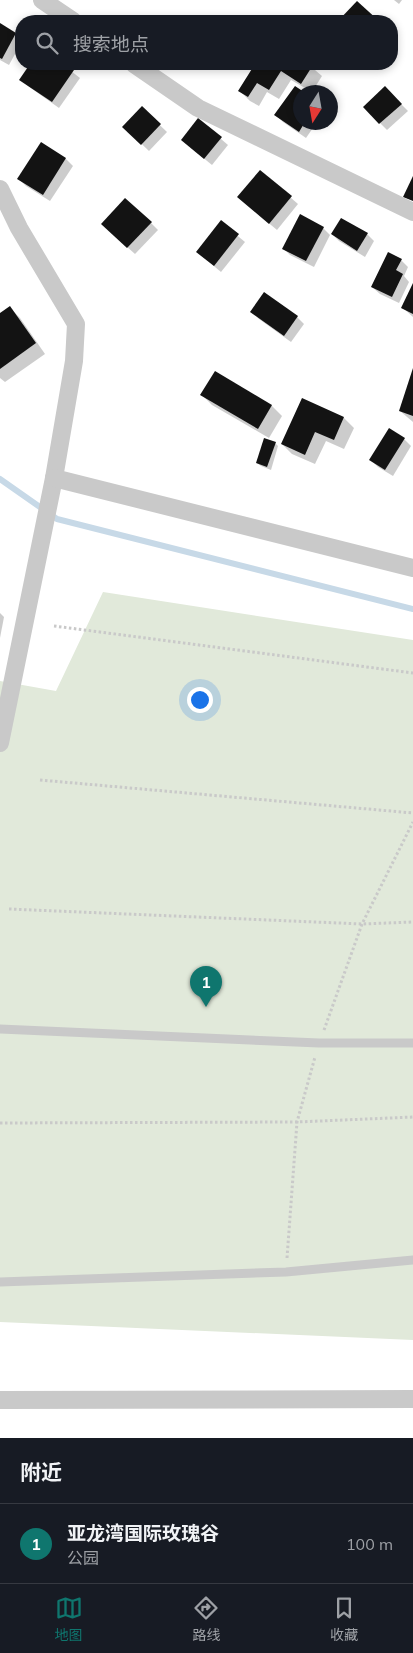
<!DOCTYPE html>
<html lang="zh">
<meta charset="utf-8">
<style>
body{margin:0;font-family:Mulish,"Noto Sans SC",sans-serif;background:#20242c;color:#f1f3f6}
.compass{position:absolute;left:293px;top:85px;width:45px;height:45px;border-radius:50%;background:#171b24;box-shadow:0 2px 8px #0003;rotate:191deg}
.you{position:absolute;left:199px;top:699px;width:18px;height:18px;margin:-12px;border:4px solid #fff;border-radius:50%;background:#1a73e8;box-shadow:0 0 0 8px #1a73e833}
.badge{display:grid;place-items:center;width:32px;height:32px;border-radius:50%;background:#0f766e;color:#fff;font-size:16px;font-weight:700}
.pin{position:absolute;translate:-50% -41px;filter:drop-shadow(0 1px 2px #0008)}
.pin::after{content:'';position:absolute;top:26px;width:18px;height:15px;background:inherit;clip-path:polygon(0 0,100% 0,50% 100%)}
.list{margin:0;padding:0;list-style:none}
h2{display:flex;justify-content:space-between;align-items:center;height:65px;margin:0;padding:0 20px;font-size:21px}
h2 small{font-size:16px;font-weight:400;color:#9ea1a6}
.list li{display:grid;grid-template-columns:32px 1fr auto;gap:15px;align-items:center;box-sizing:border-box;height:80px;padding:0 20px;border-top:1px solid #363941}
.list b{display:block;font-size:19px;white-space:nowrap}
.list p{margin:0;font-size:16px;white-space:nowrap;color:#9ea1a6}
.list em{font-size:16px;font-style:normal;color:#9ea1a6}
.icon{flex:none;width:28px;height:28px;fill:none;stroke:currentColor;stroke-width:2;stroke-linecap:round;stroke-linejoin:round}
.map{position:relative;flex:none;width:413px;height:1438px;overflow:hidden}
.search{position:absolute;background:#171b24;box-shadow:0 2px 8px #0003;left:15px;right:15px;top:15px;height:55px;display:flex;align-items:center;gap:12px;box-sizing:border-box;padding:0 18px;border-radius:20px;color:#9ea1a6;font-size:19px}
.sheet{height:145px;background:#171b24}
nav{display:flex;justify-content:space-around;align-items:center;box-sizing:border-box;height:70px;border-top:1px solid #363941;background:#171b24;font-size:14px;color:#9ea1a6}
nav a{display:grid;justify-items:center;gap:2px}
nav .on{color:#0f766e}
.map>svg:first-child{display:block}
</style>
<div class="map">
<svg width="413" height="1438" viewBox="0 0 413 1438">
<rect width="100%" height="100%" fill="#fff"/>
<!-- green -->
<path fill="#e1e9da" d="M103 592 413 640V1340L0 1322V681L56 691Z"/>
<!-- shadow -->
<g fill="#0003">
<path d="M394 0H402L399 4Z"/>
<path d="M0 25 16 34 21 39V43L9 65 0 60Z"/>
<path d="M31 64H62L80 78 59 108 28 86 21 79Z"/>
<path d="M256 64H308L322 76 312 92 291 80 279 99 267 92 259 106 250 101 240 91Z"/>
<path d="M295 88 302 92H300V122H317L306 138 283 122 276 115Z"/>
<path d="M392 95 408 111 387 130 364 107Z"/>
<path d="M142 108 167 132 149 151 124 127Z"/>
<path d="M199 120 228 145 212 165 190 147Z"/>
<path d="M41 144 66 159 73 166 50 201 26 186 19 179Z"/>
<path d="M260 171 298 204 277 230 246 204Z"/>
<path d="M221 222 245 242 221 272 197 252Z"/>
<path d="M151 223 158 230 135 254 109 231Z"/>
<path d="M323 228 330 235 314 267 290 255 283 248Z"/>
<path d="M332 234H367L374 241 365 257 339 241Z"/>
<path d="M401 260 408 267 404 276 409 282 399 303 380 294 372 287Z"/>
<path d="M413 286V317L403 308Z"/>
<path d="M10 308 20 318 45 354 5 382 0 378V315Z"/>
<path d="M252 312 297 317 304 324 291 342 259 319Z"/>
<path d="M413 371V422L400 411Z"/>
<path d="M215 373 272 406 282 416 269 438 212 405 202 395Z"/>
<path d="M302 399 344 418 354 428 344 449 326 441 315 464 292 454 282 444Z"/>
<path d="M404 439 411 446 393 476 378 467 371 460Z"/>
<path d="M275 443 278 446 271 470 261 466 257 463Z"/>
<path d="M0 613 4 617 0 638Z"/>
</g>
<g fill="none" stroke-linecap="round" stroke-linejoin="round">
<!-- stream -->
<path stroke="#c7d9e7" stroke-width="6" d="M0 479 57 519 413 609"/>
</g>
<!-- building -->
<g fill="#131313">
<path d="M357 1 379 21H338Z"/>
<path d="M0 23 16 33 2 59 0 58Z"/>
<path d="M30 64H65L74 70 52 102 19 80Z"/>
<path d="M255 64H311L313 65 301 84 281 71 269 90 257 83 248 97 238 91Z"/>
<path d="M295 86 304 92H300V122H305L299 132 274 115Z"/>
<path d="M385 86 402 104 379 124 363 107Z"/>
<path d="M142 106 161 124 141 145 122 127Z"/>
<path d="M198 118 222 137 204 159 181 140Z"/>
<path d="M41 142 66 158 43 195 17 179Z"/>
<path d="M260 170 292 196 269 224 237 197Z"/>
<path d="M413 176V201L403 197Z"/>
<path d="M125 198 152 222 127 248 101 224Z"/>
<path d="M300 214 324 227 306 261 282 249Z"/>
<path d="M341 218 368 233 357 251 331 234Z"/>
<path d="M221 220 239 234 214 266 196 252Z"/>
<path d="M388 252 402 259 396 270 403 274 392 297 371 287Z"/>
<path d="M413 283V314L401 308Z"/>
<path d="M264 292 298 316 284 336 250 312Z"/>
<path d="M10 306 36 343 0 369V313Z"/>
<path d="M413 368V416L399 411Z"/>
<path d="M215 371 272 405 258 429 200 395Z"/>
<path d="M302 398 344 417 334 440 315 432 305 455 281 444Z"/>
<path d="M389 428 405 438 385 470 369 460Z"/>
<path d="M264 438 276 442 267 467 256 463Z"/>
</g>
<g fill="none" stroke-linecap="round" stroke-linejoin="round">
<!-- path -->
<g stroke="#c9c9c9" stroke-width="3" stroke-dasharray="2.5 2.5" stroke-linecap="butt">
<path d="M54 626 413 673"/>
<path d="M40 780 413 813"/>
<path d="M9 909 362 924 413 922"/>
<path d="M324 1030 362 924 413 822"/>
<path d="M0 1123 297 1122 413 1117"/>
<path d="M287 1258 297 1122 315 1057"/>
</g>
<!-- lane -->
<g stroke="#c9c9c9" stroke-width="9">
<path d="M0 1029 319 1043H413"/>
<path d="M0 1282 286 1272 413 1260"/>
</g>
<!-- street -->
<g stroke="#c9c9c9" stroke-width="18">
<path d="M42 0 73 21"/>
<path d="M134 64 198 108 413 212"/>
<path d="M0 189 19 228 76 324 74 361 54 478 0 743"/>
<path d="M54 478 413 568"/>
<path d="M0 1400 413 1399"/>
</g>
</g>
</svg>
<svg class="compass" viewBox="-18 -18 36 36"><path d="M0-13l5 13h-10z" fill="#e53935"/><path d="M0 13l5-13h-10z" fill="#9ea1a6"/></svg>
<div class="you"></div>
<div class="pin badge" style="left:206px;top:1007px">1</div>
<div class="search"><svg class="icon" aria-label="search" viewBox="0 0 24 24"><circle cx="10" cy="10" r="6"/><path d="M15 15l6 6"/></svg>搜索地点</div>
</div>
<section class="sheet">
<h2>附近<small></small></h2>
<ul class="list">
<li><span class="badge">1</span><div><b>亚龙湾国际玫瑰谷</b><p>公园</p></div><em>100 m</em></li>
</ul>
</section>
<nav>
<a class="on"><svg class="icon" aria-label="map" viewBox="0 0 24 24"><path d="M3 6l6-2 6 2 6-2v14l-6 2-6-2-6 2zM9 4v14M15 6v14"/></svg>地图</a>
<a><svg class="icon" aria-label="directions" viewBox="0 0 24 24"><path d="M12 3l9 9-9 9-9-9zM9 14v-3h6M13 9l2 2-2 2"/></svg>路线</a>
<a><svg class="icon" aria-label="saved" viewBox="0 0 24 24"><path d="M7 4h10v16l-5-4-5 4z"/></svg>收藏</a>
</nav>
